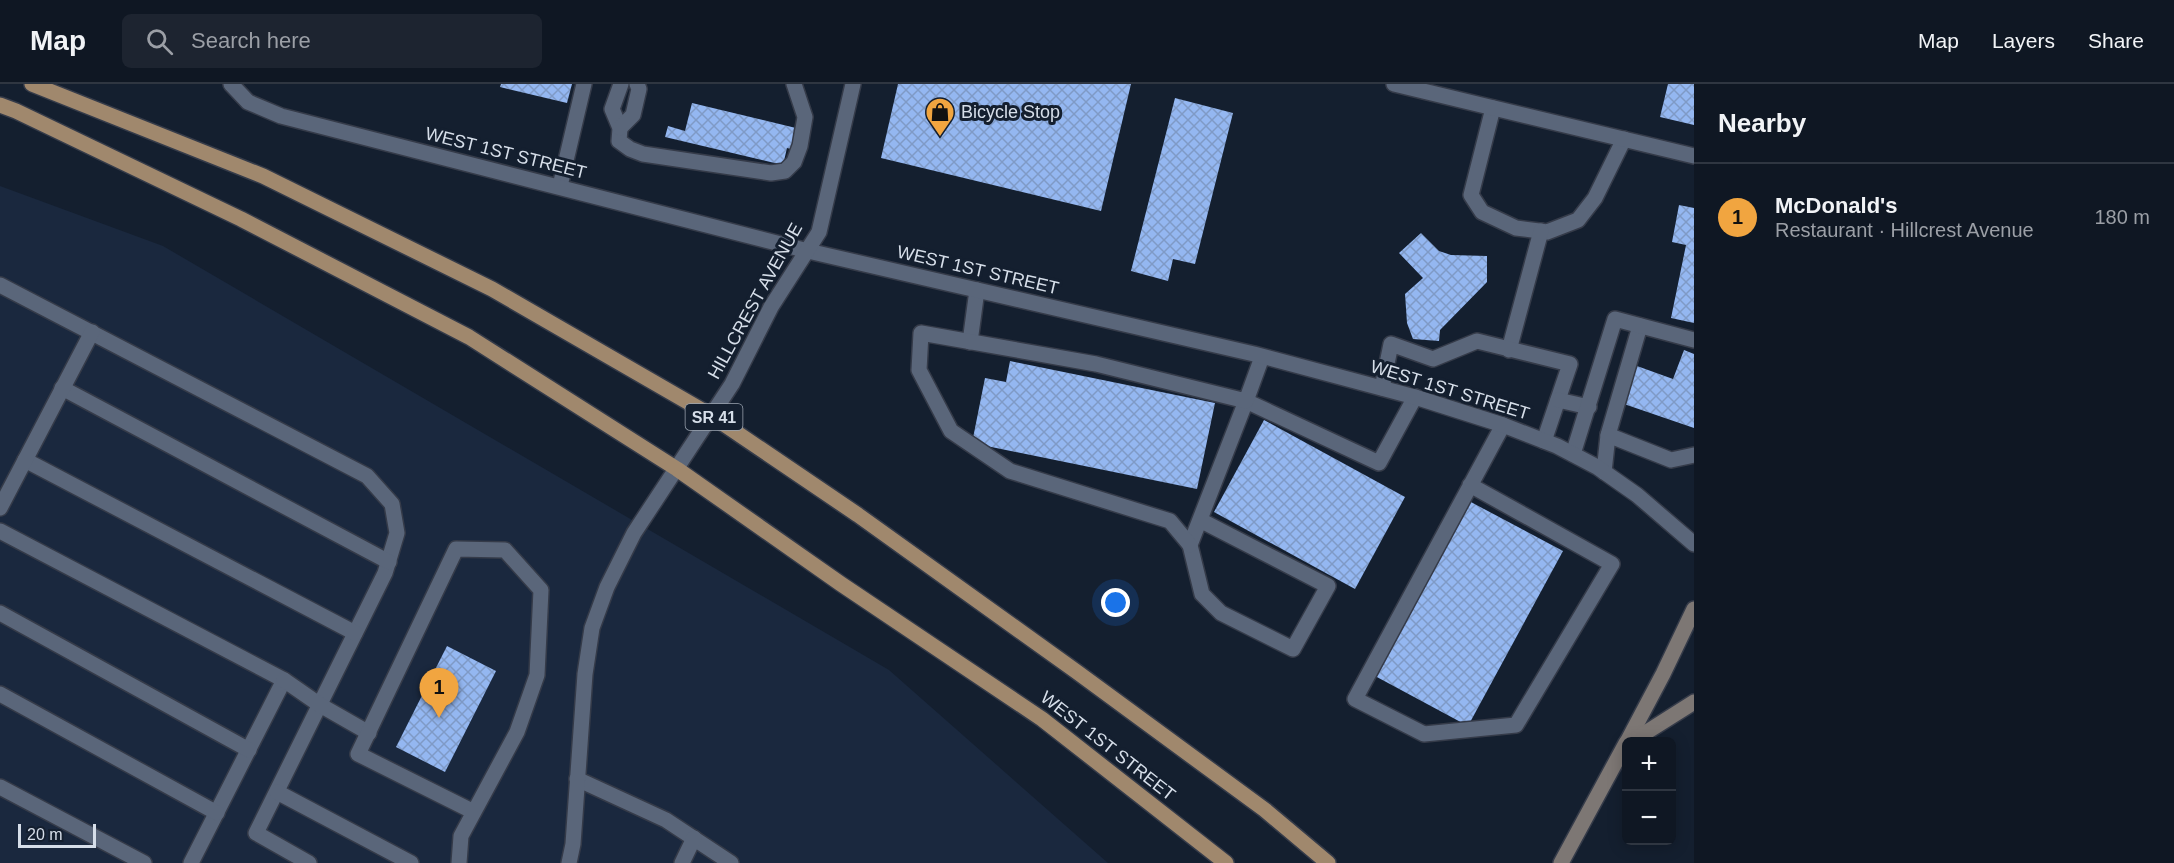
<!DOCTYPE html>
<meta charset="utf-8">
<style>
body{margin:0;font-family:Arial,sans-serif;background:#1d2430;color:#f1f3f6}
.controls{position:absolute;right:18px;bottom:18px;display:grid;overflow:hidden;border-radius:9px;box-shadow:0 3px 15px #0003}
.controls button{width:54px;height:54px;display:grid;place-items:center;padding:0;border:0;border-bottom:2px solid #2f3641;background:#0f1723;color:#f1f3f6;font:30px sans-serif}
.scale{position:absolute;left:18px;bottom:15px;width:78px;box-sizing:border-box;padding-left:6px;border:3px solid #d6dee9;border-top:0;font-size:16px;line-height:21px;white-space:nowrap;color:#d6dee9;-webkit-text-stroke:4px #141f2f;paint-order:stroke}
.you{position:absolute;left:1116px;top:519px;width:21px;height:21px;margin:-15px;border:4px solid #fff;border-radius:50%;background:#1a73e8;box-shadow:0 0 0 9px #1a73e833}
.badge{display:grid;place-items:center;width:39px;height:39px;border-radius:50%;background:#f1a540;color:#111;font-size:20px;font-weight:700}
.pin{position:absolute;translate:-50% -50px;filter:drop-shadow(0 2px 3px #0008)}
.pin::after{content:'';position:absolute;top:32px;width:21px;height:18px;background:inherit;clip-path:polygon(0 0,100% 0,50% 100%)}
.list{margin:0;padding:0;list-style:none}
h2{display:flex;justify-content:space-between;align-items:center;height:78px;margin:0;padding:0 24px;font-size:26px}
h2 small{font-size:20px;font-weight:400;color:#9b9fa6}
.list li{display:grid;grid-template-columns:39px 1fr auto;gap:18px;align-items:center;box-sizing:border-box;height:108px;padding:0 24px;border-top:2px solid #2f3641}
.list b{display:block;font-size:22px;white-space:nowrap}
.list p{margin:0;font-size:20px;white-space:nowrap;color:#9b9fa6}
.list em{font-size:20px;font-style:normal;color:#9b9fa6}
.icon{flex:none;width:33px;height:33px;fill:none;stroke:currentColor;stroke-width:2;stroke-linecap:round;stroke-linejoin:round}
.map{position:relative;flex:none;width:1694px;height:779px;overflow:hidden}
header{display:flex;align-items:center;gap:36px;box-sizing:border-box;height:84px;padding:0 30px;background:#0f1723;border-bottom:2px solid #2f3641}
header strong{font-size:28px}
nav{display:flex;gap:33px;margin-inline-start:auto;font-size:21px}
.search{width:420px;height:54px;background:#1d2430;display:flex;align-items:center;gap:15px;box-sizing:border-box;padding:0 21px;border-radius:9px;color:#9b9fa6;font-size:22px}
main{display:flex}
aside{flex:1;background:#0f1723}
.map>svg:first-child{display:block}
</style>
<header>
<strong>Map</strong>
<div class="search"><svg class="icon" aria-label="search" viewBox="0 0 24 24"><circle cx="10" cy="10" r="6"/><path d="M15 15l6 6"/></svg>Search here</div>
<nav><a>Map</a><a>Layers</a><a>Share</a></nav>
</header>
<main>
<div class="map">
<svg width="1694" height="779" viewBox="0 0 1694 779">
<defs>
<pattern id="building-cross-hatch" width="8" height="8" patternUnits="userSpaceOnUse" patternTransform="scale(1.5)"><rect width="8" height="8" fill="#94b7f1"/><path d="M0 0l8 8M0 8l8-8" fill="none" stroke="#7f9ac6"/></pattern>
</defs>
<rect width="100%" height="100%" fill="#141f2f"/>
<!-- built -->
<path fill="#1a283e" d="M0 102 163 162 889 586 1108 779H0Z"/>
<!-- building -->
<g fill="url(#building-cross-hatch)">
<path d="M501 0H572L567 19 500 3Z"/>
<path d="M898 0H1131L1101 127 881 74Z"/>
<path d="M1668 0H1694V41L1660 33Z"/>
<path d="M1175 14 1233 29 1195 180 1173 175 1168 197 1131 187Z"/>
<path d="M692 19 800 45 795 66 787 64 783 81 665 53 668 42 685 47Z"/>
<path d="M1679 121 1694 124V239L1671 234 1686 161 1672 158Z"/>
<path d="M1421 149 1439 167 1451 171 1487 172V198L1440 246 1439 257 1413 255 1407 239 1405 210 1423 194 1399 169Z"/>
<path d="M1684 266 1694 270V344L1624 320 1637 282 1673 295Z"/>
<path d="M1010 277 1215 319 1197 405 972 359 985 294 1006 298Z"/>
<path d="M1264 336 1405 413 1355 505 1214 428Z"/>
<path d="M1469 417 1563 467 1468 642 1375 592Z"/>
<path d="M447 562 496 587 445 688 396 663Z"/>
</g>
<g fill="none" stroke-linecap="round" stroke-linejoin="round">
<!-- lane casing -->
<g stroke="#353b49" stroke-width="18">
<g id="lane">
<path d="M621 0 612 25 620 44 619 57 630 65 643 70 771 89 785 87 794 78 800 62 805 33 794 0"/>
<path d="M1493 24 1471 111 1482 128 1516 144 1547 148 1578 136 1595 114 1624 55"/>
<path d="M620 44 633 31 639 5 637 0"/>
<path d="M560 102 584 0"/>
<path d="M0 201 367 392 392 420 397 449 385 489 256 749 309 779"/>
<path d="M970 258 977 206"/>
<path d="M1509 266 1541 147"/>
<path d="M62 304 389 478"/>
<path d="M1382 304 1391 260 1433 275 1477 257 1570 280 1544 357"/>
<path d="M1558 316 1589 323"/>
<path d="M1608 351 1640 242"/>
<path d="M1573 370 1615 235 1694 256"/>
<path d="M25 376 355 549"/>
<path d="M1604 388 1608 351 1671 376 1694 371"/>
<path d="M1470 401 1612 480 1516 641 1424 650 1355 615 1503 341"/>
<path d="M0 424 92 248"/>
<path d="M1200 436 1328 502 1293 565 1221 529 1202 510 1190 461 1246 317 1379 379 1415 313"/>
<path d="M0 447 284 596 191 779"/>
<path d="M1190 461 1170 437 1010 387 951 347 919 286 921 249 1096 280 1246 317 1262 273"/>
<path d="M0 529 249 666"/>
<path d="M284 596 320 621 369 649"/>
<path d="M0 610 217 729"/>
<path d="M577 695 666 736 731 779"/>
<path d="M0 703 144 779"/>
<path d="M277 708 411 779"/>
<path d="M459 779 461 752 517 648 537 591 541 506 505 466 456 465 358 670 474 728"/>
<path d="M682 779 694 754"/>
</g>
</g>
<!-- street casing -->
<g stroke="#353b49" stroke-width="18">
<g id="street">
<path d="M231 0 248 18 281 32 808 167 1254 270 1415 313 1503 341 1557 362 1597 383 1637 411 1694 460"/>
<path d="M1394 0 1694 72"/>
<path d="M569 779 573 760 585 590 592 544 607 503 634 449 732 300 771 223 819 148 853 0"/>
</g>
</g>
<!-- secondary casing -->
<g stroke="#353b49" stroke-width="18">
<g id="secondary">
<path d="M1627 658 1663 590 1694 525"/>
<path d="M1631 658 1694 618"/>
<path d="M1561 779 1626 659"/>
</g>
</g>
<!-- primary casing -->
<g stroke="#353b49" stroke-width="18">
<g id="primary">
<path d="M32 0 263 92 492 205 712 332 858 431 1077 588 1265 726 1328 779"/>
<path d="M0 21 16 27 241 135 469 253 677 385 841 500 1042 635 1226 779"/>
</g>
</g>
<!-- lane -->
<use href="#lane" stroke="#5a667a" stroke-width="15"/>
<!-- street -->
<use href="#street" stroke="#5a667a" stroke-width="15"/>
<!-- secondary -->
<use href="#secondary" stroke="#7d7774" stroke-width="15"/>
<!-- primary -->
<use href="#primary" stroke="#a0886d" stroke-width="15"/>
</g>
<!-- icons -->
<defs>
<g id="shop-pin" transform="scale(1.5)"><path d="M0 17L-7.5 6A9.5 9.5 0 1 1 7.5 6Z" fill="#f1a540" stroke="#141f2f"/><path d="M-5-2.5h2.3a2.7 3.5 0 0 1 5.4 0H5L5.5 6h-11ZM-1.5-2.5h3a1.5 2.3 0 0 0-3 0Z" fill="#111"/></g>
</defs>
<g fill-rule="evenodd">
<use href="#shop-pin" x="940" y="28"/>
</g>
<g text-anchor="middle" stroke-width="6" stroke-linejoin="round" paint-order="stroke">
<!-- shield labels -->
<rect fill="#141f2f" stroke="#9ca5b1" stroke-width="1.5" x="685.5" y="320" width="57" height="26" rx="4.5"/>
<g font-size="16" font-weight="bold" fill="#d6dee9">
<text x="714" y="339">SR 41</text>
</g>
<!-- poi labels -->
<g font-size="18" fill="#d6dee9" stroke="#141f2f" text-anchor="start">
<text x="961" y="34">Bicycle Stop</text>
</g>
<!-- street labels -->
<g font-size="18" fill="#d6dee9" stroke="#141f2f">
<text transform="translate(506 69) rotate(14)" y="6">WEST 1ST STREET</text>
<text transform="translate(978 186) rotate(13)" y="6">WEST 1ST STREET</text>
<text transform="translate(755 217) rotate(-61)" y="6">HILLCREST AVENUE</text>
<text transform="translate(1450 306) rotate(17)" y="6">WEST 1ST STREET</text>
<text transform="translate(1108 662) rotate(38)" y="6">WEST 1ST STREET</text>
</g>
</g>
</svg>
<div class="controls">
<button>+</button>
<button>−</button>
</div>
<div class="scale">20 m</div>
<div class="you"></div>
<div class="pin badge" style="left:439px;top:634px">1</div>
</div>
<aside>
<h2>Nearby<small></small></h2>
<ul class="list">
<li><span class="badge">1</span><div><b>McDonald's</b><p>Restaurant · Hillcrest Avenue</p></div><em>180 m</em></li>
</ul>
</aside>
</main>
